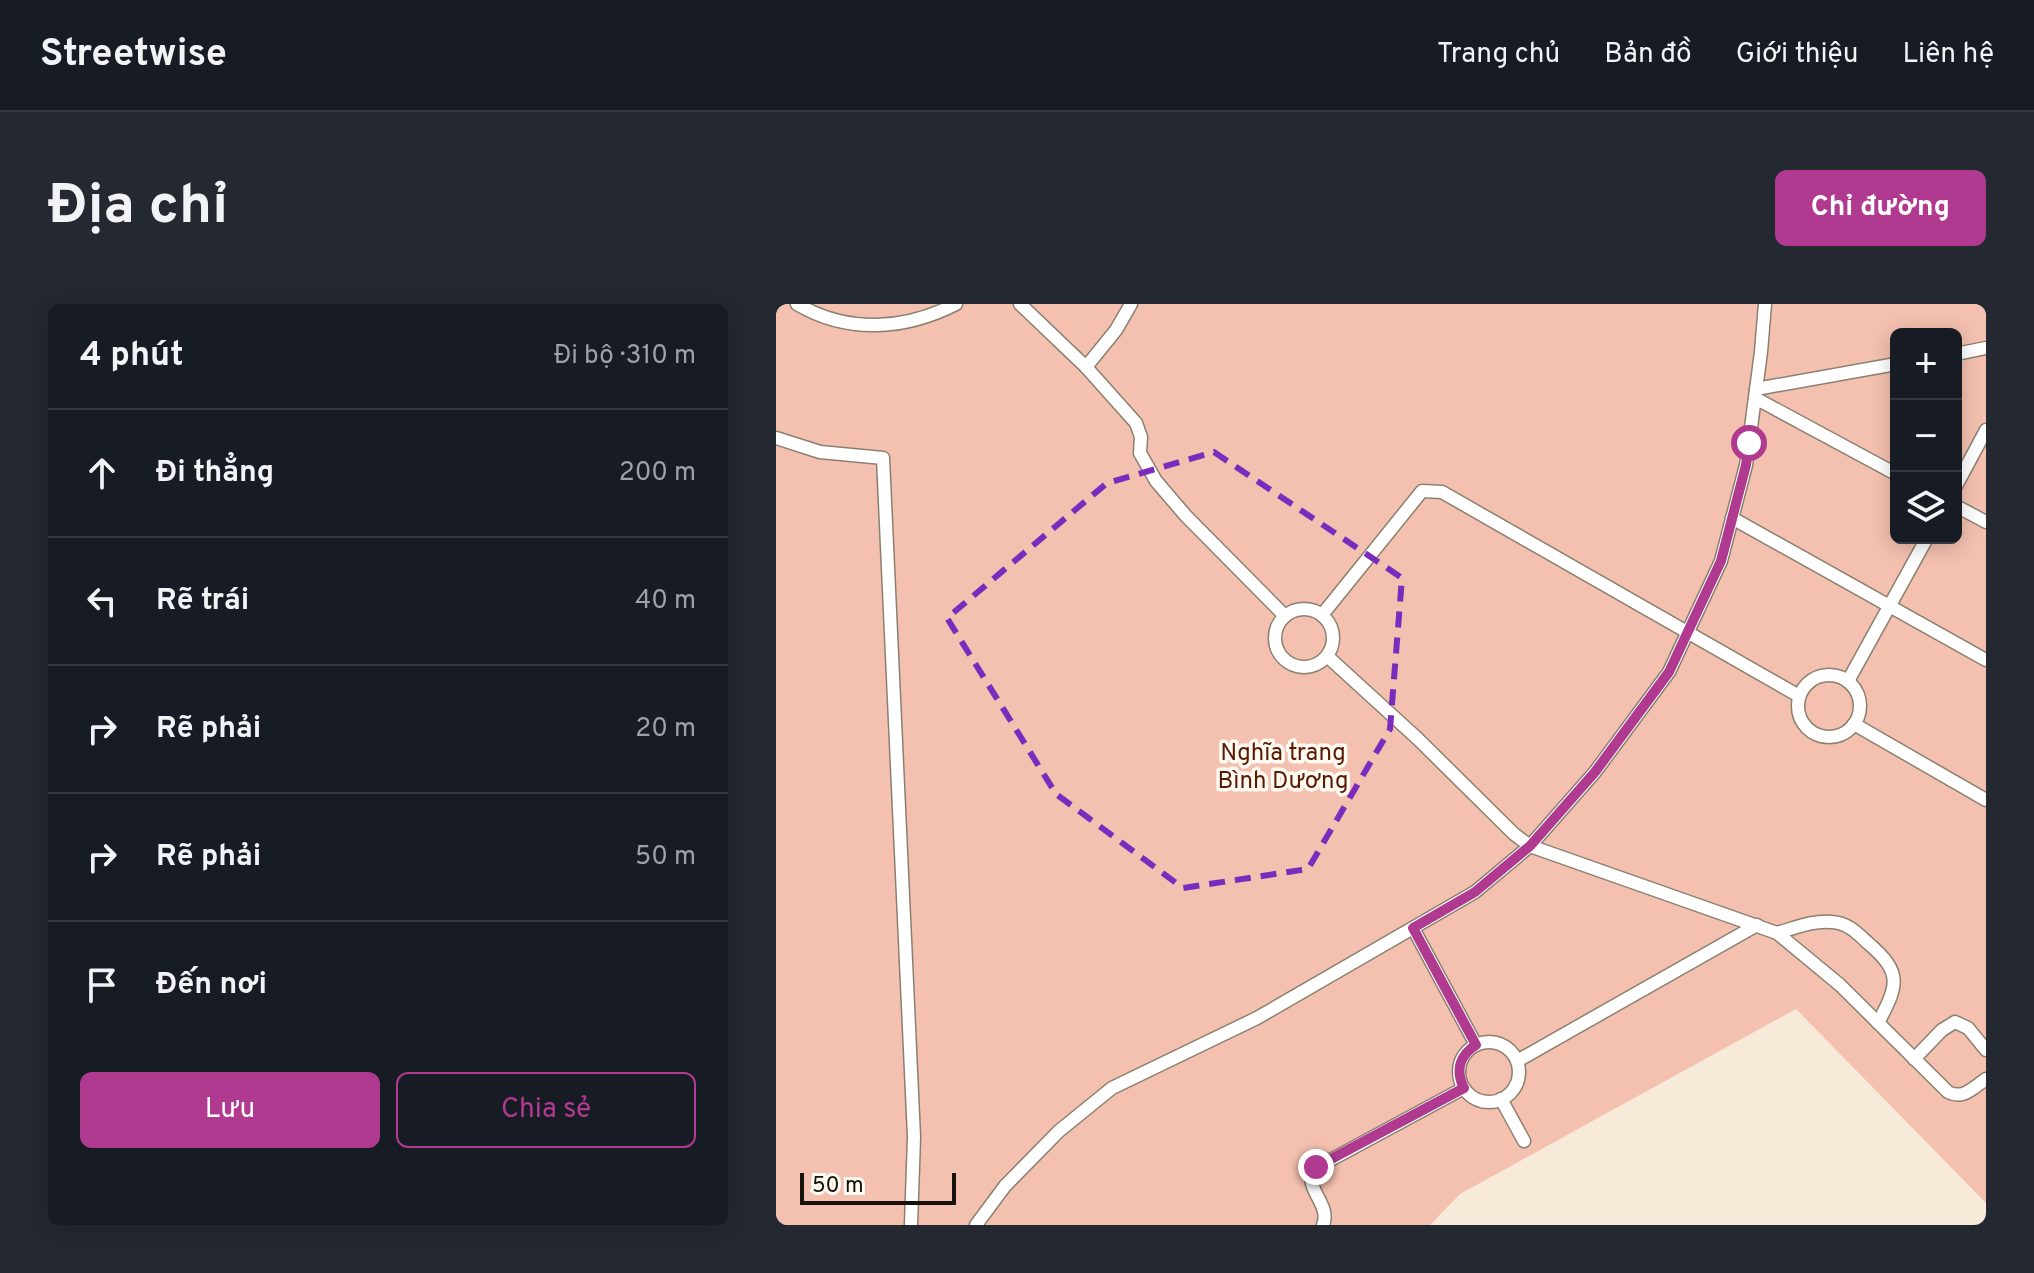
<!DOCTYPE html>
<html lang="vi">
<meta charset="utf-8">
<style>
body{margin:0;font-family:Overpass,sans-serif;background:#242831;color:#f1f3f6}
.controls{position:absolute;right:24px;top:24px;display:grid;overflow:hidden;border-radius:12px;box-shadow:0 4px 20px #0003}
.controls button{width:72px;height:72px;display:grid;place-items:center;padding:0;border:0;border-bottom:2px solid #363941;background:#171b24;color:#f1f3f6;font:40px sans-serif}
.scale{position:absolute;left:24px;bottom:20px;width:156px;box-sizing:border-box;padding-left:8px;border:4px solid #16120c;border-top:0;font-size:22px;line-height:28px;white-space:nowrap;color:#16120c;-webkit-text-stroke:6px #fef9f1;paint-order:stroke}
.stop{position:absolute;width:24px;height:24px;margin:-18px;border:6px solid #b03a90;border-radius:50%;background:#fff}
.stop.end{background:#b03a90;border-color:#fff;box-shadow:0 2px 8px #0008}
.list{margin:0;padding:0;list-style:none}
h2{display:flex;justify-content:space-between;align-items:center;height:104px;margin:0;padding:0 32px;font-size:34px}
h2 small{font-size:26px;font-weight:400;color:#9ea1a6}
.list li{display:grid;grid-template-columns:52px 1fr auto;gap:24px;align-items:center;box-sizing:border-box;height:128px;padding:0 32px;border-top:2px solid #363941}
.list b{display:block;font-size:30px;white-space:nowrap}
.list em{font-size:26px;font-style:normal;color:#9ea1a6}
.actions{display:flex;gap:16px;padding:24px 32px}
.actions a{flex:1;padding:18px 0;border:2px solid #b03a90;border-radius:12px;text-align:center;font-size:28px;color:#b03a90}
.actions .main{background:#b03a90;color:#fff}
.icon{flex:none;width:44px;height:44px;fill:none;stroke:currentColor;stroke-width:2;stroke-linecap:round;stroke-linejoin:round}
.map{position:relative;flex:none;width:1210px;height:921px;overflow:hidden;border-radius:12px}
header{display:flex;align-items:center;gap:48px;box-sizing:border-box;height:112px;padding:0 40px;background:#171b24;border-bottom:2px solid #363941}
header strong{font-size:38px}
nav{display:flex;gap:44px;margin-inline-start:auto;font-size:28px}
.intro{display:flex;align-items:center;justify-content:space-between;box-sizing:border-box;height:192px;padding:0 48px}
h1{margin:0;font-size:56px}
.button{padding:20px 36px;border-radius:12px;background:#b03a90;color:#fff;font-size:28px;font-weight:700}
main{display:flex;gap:48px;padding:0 48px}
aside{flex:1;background:#171b24;border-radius:12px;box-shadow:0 4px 20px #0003}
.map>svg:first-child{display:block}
</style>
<header>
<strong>Streetwise</strong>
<nav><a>Trang chủ</a><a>Bản đồ</a><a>Giới thiệu</a><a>Liên hệ</a></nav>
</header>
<div class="intro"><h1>Địa chỉ</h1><a class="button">Chỉ đường</a></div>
<main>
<aside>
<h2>4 phút<small>Đi bộ · 310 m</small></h2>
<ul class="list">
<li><svg class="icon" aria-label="ahead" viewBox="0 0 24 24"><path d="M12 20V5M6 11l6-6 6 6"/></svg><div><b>Đi thẳng</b></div><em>200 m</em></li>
<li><svg class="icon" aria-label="left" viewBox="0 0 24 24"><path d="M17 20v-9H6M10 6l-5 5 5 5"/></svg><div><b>Rẽ trái</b></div><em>40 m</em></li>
<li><svg class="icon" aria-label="right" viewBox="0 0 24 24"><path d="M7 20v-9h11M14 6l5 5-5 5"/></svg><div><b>Rẽ phải</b></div><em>20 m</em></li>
<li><svg class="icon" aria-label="right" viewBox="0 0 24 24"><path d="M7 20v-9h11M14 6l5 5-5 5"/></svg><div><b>Rẽ phải</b></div><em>50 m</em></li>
<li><svg class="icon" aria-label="arrive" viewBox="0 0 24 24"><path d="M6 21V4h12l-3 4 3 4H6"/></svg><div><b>Đến nơi</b></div></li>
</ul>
<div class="actions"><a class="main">Lưu</a><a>Chia sẻ</a></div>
</aside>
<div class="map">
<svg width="1210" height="921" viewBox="0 0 1210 921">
<rect width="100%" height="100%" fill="#f7ead8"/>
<!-- green -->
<path fill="#f4c1b0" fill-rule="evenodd" d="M0 0H1210V899L1020 705 684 890 654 921H0ZM1120 30H1180V234H1120Z"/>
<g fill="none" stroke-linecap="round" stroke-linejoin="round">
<!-- service casing -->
<g stroke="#8b806f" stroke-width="15">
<g id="service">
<path d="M21 0C72 30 129 26 180 0"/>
<path d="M244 0 310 63 360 119 365 133 364 149 380 177 410 212 509 312"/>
<path d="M1180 50 1210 44"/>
<path d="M310 63 340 26 355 0"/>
<path d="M980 85 1120 60"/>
<path d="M979 94 1120 170"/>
<path d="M0 134 44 148 107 154 138 833 135 921"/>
<path d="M1180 182 1210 126"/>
<path d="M1180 202 1210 218"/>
<path d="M956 214 1210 356"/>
<circle cx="528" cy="334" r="29"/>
<path d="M546 311 646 187 666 188 1023 392"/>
<path d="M551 352 642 435 738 530 754 542 1001 629 1064 681 1172 788C1187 796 1197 784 1210 775"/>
<circle cx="1053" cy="402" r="31"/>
<path d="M1072 377 1151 234"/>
<path d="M1078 420 1210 496"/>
<path d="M637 624 700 741"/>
<path d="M1001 629C1019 624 1037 616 1056 618 1072 619 1081 629 1092 639 1127 669 1122 681 1102 719"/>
<circle cx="713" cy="768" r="30"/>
<path d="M1138 755 1166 726 1179 718 1192 724 1210 746"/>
<path d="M741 757 981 621"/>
<path d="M725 795 748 837"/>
<path d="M200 921 229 882 283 827 336 784 481 714 699 588 754 542 819 468 893 368 945 257 970 161 985 48 989 0"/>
<path d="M547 921C555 901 530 887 536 866L688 784"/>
</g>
</g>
<!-- service -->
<use href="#service" stroke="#fff" stroke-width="12"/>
</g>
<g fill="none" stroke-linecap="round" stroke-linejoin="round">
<!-- route -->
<path stroke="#b03a90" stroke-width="10" d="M540 863 688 784C679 766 684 751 700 741L637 624 699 588 754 542 819 468 893 368 945 257 970 161 973 139"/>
</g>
<!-- marked area -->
<path fill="none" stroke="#7b2cbf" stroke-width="6" stroke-dasharray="16 10" stroke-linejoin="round" d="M438 148 626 274 614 425 532 565 407 584 280 490 171 314 331 179Z"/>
<g text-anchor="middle" stroke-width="7" stroke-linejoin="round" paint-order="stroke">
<!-- park labels -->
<g font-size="24" fill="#5a1901" stroke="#fef9f1">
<text x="507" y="456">Nghĩa trang<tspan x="507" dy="28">Bình Dương</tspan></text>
</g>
</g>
</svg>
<div class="controls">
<button>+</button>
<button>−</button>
<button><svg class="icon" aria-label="layers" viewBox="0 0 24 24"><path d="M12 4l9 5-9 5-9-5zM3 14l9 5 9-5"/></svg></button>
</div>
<div class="scale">50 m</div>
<div class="stop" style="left:973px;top:139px"></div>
<div class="stop end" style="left:540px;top:863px"></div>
</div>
</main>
